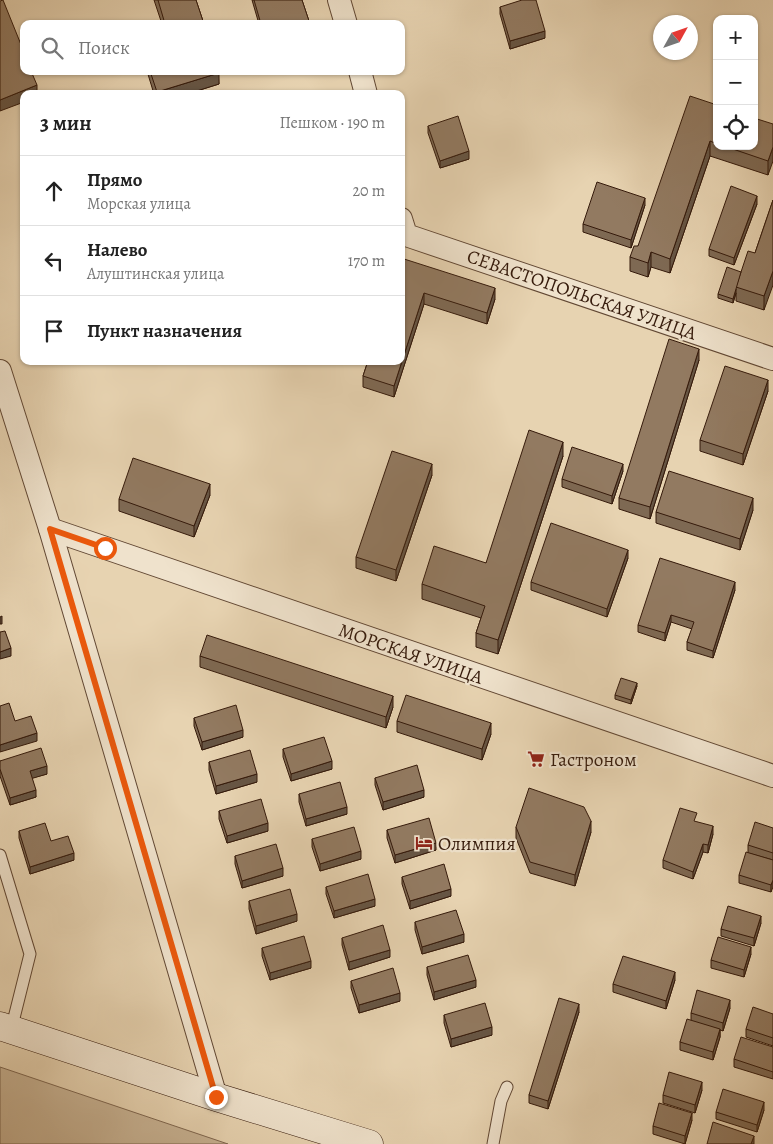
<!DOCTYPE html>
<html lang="ru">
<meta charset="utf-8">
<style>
body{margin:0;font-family:Alegreya,serif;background:#f6f6f6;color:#222}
.controls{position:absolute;right:15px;top:15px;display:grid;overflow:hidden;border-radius:10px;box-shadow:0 1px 4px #0004}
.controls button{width:45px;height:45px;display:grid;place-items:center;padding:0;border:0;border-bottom:1px solid #e0e0e0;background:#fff;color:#222;font:25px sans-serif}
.compass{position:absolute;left:653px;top:15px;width:45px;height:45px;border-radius:50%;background:#fff;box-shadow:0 1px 4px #0004;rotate:50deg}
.stop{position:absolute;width:15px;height:15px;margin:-11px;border:4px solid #ea580c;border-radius:50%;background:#fff}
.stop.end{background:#ea580c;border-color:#fff;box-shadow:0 1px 5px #0008}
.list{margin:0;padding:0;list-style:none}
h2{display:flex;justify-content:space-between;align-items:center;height:65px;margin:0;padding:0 20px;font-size:21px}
h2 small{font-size:16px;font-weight:400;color:#767676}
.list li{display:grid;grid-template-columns:32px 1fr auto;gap:15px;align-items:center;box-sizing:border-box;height:70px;padding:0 20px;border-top:1px solid #e0e0e0}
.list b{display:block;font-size:19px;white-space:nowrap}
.list p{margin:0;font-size:16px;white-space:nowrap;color:#767676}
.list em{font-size:16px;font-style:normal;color:#767676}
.icon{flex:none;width:28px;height:28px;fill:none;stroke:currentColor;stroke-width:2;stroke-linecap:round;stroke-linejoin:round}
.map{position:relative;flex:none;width:773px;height:1144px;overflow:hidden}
.search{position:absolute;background:#fff;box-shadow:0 1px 4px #0004;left:20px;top:20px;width:385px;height:55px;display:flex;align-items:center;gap:12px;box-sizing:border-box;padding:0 18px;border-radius:10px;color:#767676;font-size:19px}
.panel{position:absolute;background:#fff;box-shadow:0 1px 4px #0004;left:20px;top:90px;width:385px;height:275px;border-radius:10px}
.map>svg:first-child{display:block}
</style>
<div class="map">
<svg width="773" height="1144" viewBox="0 0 773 1144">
<rect width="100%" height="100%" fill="#e7d3b1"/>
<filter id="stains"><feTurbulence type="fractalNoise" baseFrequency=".004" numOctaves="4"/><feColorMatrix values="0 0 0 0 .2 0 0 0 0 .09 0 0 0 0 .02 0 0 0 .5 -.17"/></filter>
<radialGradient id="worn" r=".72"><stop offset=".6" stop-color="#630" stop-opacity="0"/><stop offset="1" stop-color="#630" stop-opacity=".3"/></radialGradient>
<!-- green -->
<path fill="#c9b495" stroke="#7f6750" d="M0 1067 228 1144H0Z"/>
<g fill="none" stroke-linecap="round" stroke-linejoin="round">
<!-- lane casing -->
<g stroke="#624834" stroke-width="13">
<g id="lane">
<path d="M0 855 30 954 11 1030"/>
<path d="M493 1144 501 1101 507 1087"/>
</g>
</g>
<!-- street casing -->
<g stroke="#624834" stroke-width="24">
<g id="street">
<path d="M339 0 346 24"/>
<path d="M360 71 366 94"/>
<path d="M401 219 406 235 773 359"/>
<path d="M0 371 50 529 216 1097"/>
<path d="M50 529 773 776"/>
</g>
</g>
<!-- secondary casing -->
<g stroke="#351a0b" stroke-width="29">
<path id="secondary" d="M0 1026 216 1097 369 1144"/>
</g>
<!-- lane -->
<use href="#lane" stroke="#efe2cc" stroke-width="11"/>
<!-- street -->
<use href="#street" stroke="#efe2cc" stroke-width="22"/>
<!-- secondary -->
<use href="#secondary" stroke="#efe2cc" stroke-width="28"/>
</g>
<!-- wall -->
<g fill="#7e6953" stroke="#351a0b">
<path d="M154 0H196L204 24H162Z"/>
<path d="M252 0H302L310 24H259Z"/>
<path d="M500 7 545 38 510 49 500 14Z"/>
<path d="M147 71H218L219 84 187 94H154Z"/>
<path d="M717 105V146H754L773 124 768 175 710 156 670 273 651 267 648 277 630 271V257L638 246Z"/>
<path d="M428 126 469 159 440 168 428 133Z"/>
<path d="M773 200 764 310 736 301V293L733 303 718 298V294L741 272 755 253Z"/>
<path d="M757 204 734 265 709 256V249Z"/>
<path d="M645 205 631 248 583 232V224Z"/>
<path d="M401 258 495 299 487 324 424 304 394 397 363 387V376Z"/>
<path d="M699 360 650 519 619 509V498Z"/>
<path d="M768 391 743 465 700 451V440Z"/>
<path d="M563 456 498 654 476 647V633L481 618 422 599V584L486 563Z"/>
<path d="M623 471 612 504 562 487V479Z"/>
<path d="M432 475 396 581 356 568V557Z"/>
<path d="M210 495 194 537 119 511V499Z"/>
<path d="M753 510 740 550 656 523V512Z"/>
<path d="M628 558 607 617 531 590V582Z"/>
<path d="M735 590 713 658 687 650V642L692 629 671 622 665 641 638 632V625Z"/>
<path d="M200 656 393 707 386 728 200 667Z"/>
<path d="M637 686 631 704 615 699V695Z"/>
<path d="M194 718 243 737 202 750 194 726Z"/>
<path d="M397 721 491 734 482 760 397 732Z"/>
<path d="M283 749 332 769 291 781 283 757Z"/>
<path d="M0 761 47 774 32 778 36 797 10 805 0 776Z"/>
<path d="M209 762 257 782 216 794 209 770Z"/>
<path d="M375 778 424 797 383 810 375 785Z"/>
<path d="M299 794 347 814 306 826 299 802Z"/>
<path d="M219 811 268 831 227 843 219 819Z"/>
<path d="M697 822 713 834 708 853 703 852 693 879 663 868V860Z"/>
<path d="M516 827 591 832 575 886 530 873 516 838Z"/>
<path d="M773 828V860L748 853V845Z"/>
<path d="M387 830 436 850 395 863 387 838Z"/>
<path d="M19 831 51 841 74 860 30 874 19 838Z"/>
<path d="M312 839 361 859 320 871 312 847Z"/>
<path d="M235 856 283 876 242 888 235 864Z"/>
<path d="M773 860 771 892 739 883V875Z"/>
<path d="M402 877 451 896 410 909 402 884Z"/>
<path d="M326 887 375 906 334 918 326 894Z"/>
<path d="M249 901 297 921 256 934 249 909Z"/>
<path d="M415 922 464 942 422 954 415 930Z"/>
<path d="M761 923 754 946 721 936V929Z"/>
<path d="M342 938 390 957 349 970 342 945Z"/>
<path d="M262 948 311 968 270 980 262 956Z"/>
<path d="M751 954 744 977 711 968V960Z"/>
<path d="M427 967 476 987 434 1000 427 975Z"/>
<path d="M675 980 666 1009 613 992V984Z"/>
<path d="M351 981 400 1001 359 1013 351 988Z"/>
<path d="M730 1008 723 1031 720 1030V1037L713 1060 680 1050V1042L691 1020V1013Z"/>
<path d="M579 1012 548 1109 529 1103V1095Z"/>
<path d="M773 1014V1046L746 1037V1029Z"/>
<path d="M444 1015 492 1035 451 1047 444 1023Z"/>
<path d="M773 1047V1079L734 1067V1059Z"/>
<path d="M702 1090 695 1113 663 1103V1095Z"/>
<path d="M764 1110 757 1132 716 1119V1112Z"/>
<path d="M692 1120 685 1144 653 1134V1126Z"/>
</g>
<!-- shaded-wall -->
<g fill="#654" stroke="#351a0b">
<path d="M545 31V38L510 49V41Z"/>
<path d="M219 73V84L187 94H157V92Z"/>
<path d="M37 85V94H24V102L0 111V100Z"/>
<path d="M710 141V156L670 273V259Z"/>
<path d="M773 147V161L768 175V161Z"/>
<path d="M469 151V159L440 168V161Z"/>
<path d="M757 196V204L734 265V258Z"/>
<path d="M645 198V205L631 248V240Z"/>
<path d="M651 252V267L648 277V263Z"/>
<path d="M773 271V285L764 310V296Z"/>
<path d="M495 288V299L487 324V313Z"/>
<path d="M736 289V293L733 303V299Z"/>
<path d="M424 293V304L394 397V386Z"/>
<path d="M699 349V360L650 519V507Z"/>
<path d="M768 380V391L743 465V454Z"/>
<path d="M563 442V456L498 654V640Z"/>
<path d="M432 464V475L396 581V570Z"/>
<path d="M623 464V471L612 504V496Z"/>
<path d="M210 484V495L194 537V526Z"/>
<path d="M753 498V510L740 550V539Z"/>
<path d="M628 550V558L607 617V609Z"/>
<path d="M735 582V590L713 658V651Z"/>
<path d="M671 615V622L665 641V633Z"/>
<path d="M2 616V624H0V617Z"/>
<path d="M11 648V656L0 659V652Z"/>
<path d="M637 683V686L631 704V700Z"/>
<path d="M393 696V707L386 728V717Z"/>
<path d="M491 723V734L482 760V749Z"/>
<path d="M243 730V737L202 750V742Z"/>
<path d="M37 733V741L0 752V745Z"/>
<path d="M332 761V769L291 781V774Z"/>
<path d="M47 766V774L30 779V771Z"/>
<path d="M257 774V782L216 794V786Z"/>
<path d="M36 790V797L10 805V798Z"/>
<path d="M424 790V797L383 810V802Z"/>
<path d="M347 807V814L306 826V819Z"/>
<path d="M591 821V832L575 886V875Z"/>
<path d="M268 823V831L227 843V836Z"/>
<path d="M713 826V834L708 853V845Z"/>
<path d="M436 843V850L395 863V855Z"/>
<path d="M703 844V852L693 879V872Z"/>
<path d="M361 851V859L320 871V864Z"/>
<path d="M74 853V860L30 874V867Z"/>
<path d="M283 868V876L242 888V881Z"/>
<path d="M773 880V887L771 892V885Z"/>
<path d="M451 889V896L410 909V901Z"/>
<path d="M375 899V906L334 918V911Z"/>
<path d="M297 914V921L256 934V926Z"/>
<path d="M761 916V923L754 946V938Z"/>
<path d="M464 934V942L422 954V947Z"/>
<path d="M751 947V954L744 977V970Z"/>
<path d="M390 950V957L349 970V962Z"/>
<path d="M311 961V968L270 980V973Z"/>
<path d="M675 972V980L666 1009V1001Z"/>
<path d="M476 980V987L434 1000V992Z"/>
<path d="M400 993V1001L359 1013V1005Z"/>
<path d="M730 1000V1008L723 1031V1023Z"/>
<path d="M579 1004V1012L548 1109V1101Z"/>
<path d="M492 1027V1035L451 1047V1039Z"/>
<path d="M720 1029V1037L713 1060V1052Z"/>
<path d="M702 1082V1090L695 1113V1105Z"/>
<path d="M764 1102V1110L757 1132V1125Z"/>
<path d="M692 1113V1120L685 1144V1136Z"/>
<path d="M754 1136V1144H751Z"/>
</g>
<!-- building -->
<g fill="#927a61" stroke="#351a0b">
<path d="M3 0 24 52V71H31L37 85 0 100V1Z"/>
<path d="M158 0H196L204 24H165Z"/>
<path d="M254 0H302L310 24H261Z"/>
<path d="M522 0H536L545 31 510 41 500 7Z"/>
<path d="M150 71H218L219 73 157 92Z"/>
<path d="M690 96 717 105V144L710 141 670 259 651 252 648 263 630 257 634 246H638Z"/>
<path d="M458 116 469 151 440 161 428 126Z"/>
<path d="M754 118 773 124V147L768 161 724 146H754Z"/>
<path d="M597 182 645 198 631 240 583 224Z"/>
<path d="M731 186 757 196 734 258 709 249Z"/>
<path d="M773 200V271L764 296 736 287 748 251 755 253Z"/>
<path d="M401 258 495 288 487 313 424 293 394 386 363 376 368 361H401Z"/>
<path d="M727 267 741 272 733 299 718 294Z"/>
<path d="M669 339 699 349 650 507 619 498Z"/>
<path d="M725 366 768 380 743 454 700 440Z"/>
<path d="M529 430 563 442 498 640 476 633 485 606 422 584 434 546 486 563Z"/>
<path d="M572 447 623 464 612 496 562 479Z"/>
<path d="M392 451 432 464 396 570 356 557Z"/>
<path d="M133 458 210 484 194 526 119 499Z"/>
<path d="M669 471 753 498 740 539 656 512Z"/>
<path d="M551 523 628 550 607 609 531 582Z"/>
<path d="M660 558 735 582 713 651 687 642 694 622 671 615 665 633 638 625Z"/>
<path d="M5 631 11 648 0 652V632Z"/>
<path d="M207 635 393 696 386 717 200 656Z"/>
<path d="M621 678 637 683 631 700 615 695Z"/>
<path d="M406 695 491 723 482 749 397 721Z"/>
<path d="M9 703 15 721 31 716 37 733 0 745V706Z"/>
<path d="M236 705 243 730 202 742 194 718Z"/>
<path d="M324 737 332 761 291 774 283 749Z"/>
<path d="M41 748 47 766 30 771 36 790 10 798 0 769V761Z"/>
<path d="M250 750 257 774 216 786 209 762Z"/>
<path d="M417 765 424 790 383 802 375 778Z"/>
<path d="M340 782 347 807 306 819 299 794Z"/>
<path d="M529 788 584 807 591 821 575 875 530 862 516 827Z"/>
<path d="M261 799 268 823 227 836 219 811Z"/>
<path d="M680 808 697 813 694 821 713 826 708 845 703 844 693 872 663 860Z"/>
<path d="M429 818 436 843 395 855 387 830Z"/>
<path d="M755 822 773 828V853L748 845Z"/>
<path d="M45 823 51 841 68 836 74 853 30 867 19 831Z"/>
<path d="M354 827 361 851 320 864 312 839Z"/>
<path d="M276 844 283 868 242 881 235 856Z"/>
<path d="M746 852 773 860V880L771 885 739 875Z"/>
<path d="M444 864 451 889 410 901 402 877Z"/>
<path d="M368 874 375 899 334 911 326 887Z"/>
<path d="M290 889 297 914 256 926 249 901Z"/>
<path d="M728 906 761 916 754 938 721 929Z"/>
<path d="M456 910 464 934 422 947 415 922Z"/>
<path d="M383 925 390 950 349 962 342 938Z"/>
<path d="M304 936 311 961 270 973 262 948Z"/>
<path d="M718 937 751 947 744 970 711 960Z"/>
<path d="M468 955 476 980 434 992 427 967Z"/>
<path d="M623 956 675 972 666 1001 613 984Z"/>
<path d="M393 968 400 993 359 1005 351 981Z"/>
<path d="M697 990 730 1000 723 1023 691 1013Z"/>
<path d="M559 998 579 1004 548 1101 529 1095Z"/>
<path d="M485 1003 492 1027 451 1039 444 1015Z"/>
<path d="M753 1007 773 1014V1038L746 1029Z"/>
<path d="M687 1019 720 1029 713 1052 680 1042Z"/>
<path d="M741 1037 773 1047V1072L734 1059Z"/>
<path d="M669 1072 702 1082 695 1105 663 1095Z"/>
<path d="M723 1089 764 1102 757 1125 716 1112Z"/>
<path d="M659 1103 692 1113 685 1136 653 1126Z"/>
<path d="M713 1122 754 1136 751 1144H707Z"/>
</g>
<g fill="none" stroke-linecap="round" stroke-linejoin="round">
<!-- route -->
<path stroke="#ea580c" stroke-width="6" d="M105 548 50 529 216 1097"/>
</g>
<!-- icons -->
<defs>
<g id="supermarket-bare" transform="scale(1.35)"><path d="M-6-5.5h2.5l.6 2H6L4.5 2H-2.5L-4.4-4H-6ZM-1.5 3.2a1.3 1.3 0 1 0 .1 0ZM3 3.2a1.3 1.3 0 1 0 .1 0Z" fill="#8f2418" stroke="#efe2cc" stroke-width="2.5" paint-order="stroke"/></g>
<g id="hotel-bare" transform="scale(1.35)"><path d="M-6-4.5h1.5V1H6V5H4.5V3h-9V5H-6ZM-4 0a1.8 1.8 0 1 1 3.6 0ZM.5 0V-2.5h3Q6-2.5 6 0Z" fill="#8f2418" stroke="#efe2cc" stroke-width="2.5" paint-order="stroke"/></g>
</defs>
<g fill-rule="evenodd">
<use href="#supermarket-bare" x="536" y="759"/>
<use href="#hotel-bare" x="424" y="843"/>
</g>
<g text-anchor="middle" stroke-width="4.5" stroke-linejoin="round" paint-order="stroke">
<!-- street labels -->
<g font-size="19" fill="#351a0b" stroke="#efe2cc">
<text transform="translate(582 294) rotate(19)" y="7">СЕВАСТОПОЛЬСКАЯ УЛИЦА</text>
<text transform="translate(411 653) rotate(19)" y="7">МОРСКАЯ УЛИЦА</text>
</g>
<!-- poi labels -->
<g font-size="19" fill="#351a0b" stroke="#efe2cc" text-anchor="start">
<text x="550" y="766">Гастроном</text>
<text x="438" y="850">Олимпия</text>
</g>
</g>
<rect width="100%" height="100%" filter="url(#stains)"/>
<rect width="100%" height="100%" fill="url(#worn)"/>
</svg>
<div class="controls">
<button>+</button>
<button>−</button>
<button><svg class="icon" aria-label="locate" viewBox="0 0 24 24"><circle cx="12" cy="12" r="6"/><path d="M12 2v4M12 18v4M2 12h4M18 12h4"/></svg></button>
</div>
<svg class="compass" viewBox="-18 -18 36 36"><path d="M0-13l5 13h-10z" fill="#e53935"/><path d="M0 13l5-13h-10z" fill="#767676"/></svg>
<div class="stop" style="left:105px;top:548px"></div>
<div class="stop end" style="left:216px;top:1097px"></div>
<div class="search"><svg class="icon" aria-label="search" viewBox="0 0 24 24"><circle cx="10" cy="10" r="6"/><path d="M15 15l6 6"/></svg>Поиск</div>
<section class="panel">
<h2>3 мин<small>Пешком · 190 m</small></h2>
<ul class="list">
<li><svg class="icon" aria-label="ahead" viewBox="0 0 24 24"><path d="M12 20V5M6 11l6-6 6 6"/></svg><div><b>Прямо</b><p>Морская улица</p></div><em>20 m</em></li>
<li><svg class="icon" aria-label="left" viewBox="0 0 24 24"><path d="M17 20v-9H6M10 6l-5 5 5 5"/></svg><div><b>Налево</b><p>Алуштинская улица</p></div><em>170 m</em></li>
<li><svg class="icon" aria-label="arrive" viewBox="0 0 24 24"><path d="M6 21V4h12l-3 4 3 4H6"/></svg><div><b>Пункт назначения</b></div></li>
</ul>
</section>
</div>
